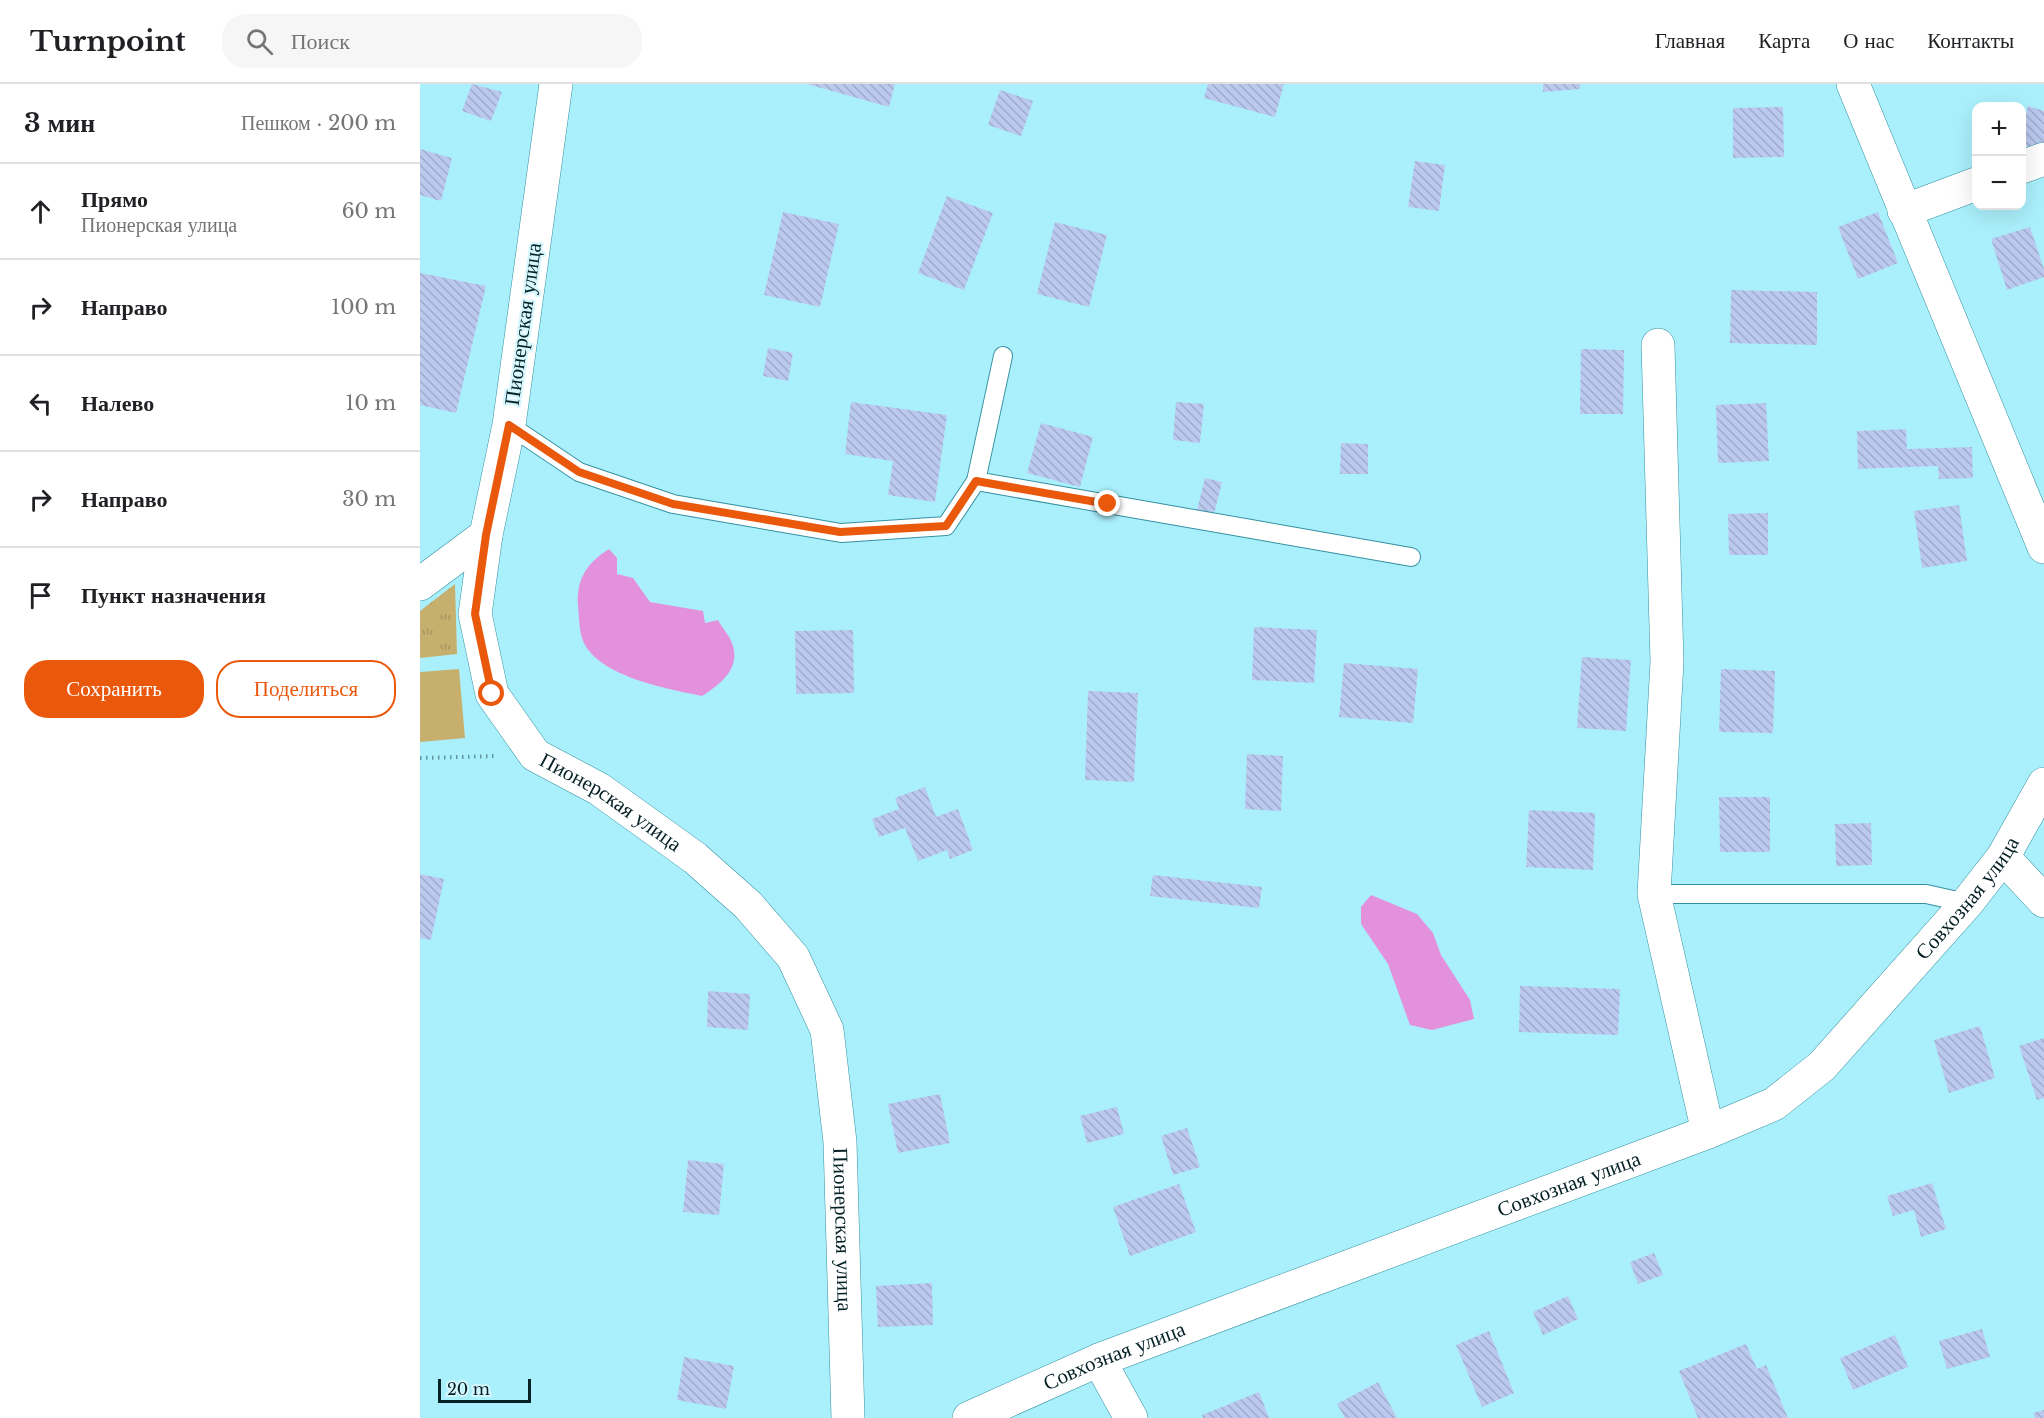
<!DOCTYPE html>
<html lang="ru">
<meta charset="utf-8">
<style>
body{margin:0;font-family:"Libre Baskerville",serif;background:#f6f6f6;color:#202124}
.controls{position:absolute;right:18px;top:18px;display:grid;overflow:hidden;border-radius:12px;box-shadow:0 6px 24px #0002}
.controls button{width:54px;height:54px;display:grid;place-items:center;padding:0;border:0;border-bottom:2px solid #e0e0e0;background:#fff;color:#202124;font:30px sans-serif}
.scale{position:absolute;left:18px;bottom:15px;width:93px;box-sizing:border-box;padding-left:6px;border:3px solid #042126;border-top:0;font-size:16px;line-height:21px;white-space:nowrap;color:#042126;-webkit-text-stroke:4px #d5f7fd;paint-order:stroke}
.stop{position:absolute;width:18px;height:18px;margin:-14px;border:4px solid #ea580c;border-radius:50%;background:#fff}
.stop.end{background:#ea580c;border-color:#fff;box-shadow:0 2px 6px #0008}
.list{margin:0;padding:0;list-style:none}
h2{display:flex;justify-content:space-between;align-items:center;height:78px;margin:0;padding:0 24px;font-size:26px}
h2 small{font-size:20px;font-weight:400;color:#757577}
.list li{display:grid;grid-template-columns:39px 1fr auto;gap:18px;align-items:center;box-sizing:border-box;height:96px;padding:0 24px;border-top:2px solid #e0e0e0}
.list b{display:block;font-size:22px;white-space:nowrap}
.list p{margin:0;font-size:20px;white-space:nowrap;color:#757577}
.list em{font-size:20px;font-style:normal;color:#757577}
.actions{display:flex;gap:12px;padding:18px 24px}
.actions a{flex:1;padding:14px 0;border:2px solid #ea580c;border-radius:24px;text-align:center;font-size:21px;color:#ea580c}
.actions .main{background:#ea580c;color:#fff}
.icon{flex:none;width:33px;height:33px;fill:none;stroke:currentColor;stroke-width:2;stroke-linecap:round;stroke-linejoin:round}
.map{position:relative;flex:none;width:1624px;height:1334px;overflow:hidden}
header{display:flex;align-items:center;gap:36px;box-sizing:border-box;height:84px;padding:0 30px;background:#fff;border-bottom:2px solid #e0e0e0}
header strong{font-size:28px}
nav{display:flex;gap:33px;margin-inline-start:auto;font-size:21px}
.search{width:420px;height:54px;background:#f6f6f6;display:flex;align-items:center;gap:15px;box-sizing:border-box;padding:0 21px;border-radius:24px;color:#757577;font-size:22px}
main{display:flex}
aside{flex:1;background:#fff}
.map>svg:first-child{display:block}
</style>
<header>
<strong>Turnpoint</strong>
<div class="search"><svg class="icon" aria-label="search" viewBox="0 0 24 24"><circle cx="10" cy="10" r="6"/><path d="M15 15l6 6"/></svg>Поиск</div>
<nav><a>Главная</a><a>Карта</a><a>О нас</a><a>Контакты</a></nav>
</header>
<main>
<aside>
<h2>3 мин<small>Пешком · 200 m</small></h2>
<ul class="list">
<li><svg class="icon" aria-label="ahead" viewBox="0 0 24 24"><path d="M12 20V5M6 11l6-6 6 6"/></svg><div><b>Прямо</b><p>Пионерская улица</p></div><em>60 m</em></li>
<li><svg class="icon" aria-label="right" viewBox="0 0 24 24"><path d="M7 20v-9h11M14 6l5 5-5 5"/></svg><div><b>Направо</b></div><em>100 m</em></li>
<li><svg class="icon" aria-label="left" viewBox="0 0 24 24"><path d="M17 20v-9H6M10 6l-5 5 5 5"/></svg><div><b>Налево</b></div><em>10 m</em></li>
<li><svg class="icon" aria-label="right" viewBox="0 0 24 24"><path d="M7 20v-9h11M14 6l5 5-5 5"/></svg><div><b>Направо</b></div><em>30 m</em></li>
<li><svg class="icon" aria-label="arrive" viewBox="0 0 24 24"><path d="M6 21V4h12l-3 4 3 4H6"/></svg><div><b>Пункт назначения</b></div></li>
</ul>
<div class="actions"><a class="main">Сохранить</a><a>Поделиться</a></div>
</aside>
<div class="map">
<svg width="1624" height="1334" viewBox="0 0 1624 1334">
<defs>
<pattern id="park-tufts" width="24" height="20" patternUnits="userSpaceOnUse" patternTransform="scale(1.5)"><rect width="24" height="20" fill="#c7af6d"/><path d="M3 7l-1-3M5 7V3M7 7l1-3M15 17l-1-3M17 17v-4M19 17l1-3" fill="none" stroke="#a9965e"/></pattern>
<pattern id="building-back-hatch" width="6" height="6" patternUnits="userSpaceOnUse" patternTransform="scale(1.5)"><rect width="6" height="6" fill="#bbc9ef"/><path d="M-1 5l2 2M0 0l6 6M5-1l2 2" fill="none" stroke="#9faccd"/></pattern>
</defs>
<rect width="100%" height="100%" fill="#aaf0fc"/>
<!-- grass -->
<path fill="#c7af6d" d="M39 585 45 654 0 658V588Z"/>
<!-- park -->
<path fill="url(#park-tufts)" d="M35 500 37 570 0 574V527Z"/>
<!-- water -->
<g fill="#e491dd">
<path d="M189 465 197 474V490L213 494 230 518 283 527 285 539 298 536C302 544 311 553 313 562 320 586 299 601 282 612 248 605 174 592 162 554 159 544 159 532 158 522 156 495 167 479 189 465Z"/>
<path d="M951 811 997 830 1013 849 1021 871 1050 916 1054 935 1012 946 990 941 968 880 941 840V823Z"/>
</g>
<!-- building -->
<g fill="url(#building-back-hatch)">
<path d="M52 0 82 8 71 37 42 27Z"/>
<path d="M387 0H475L469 23Z"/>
<path d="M788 0H864L855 33 784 14Z"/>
<path d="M1123 0H1160V5L1123 8Z"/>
<path d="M580 6 613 17 601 52 568 41Z"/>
<path d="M1608 22 1624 27V68L1602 61V45Z"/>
<path d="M1363 23 1364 73 1313 74V24Z"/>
<path d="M0 65 32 74 21 117 0 111Z"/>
<path d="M995 77 1025 81 1019 127 988 123Z"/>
<path d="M527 112 573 129 544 206 498 189Z"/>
<path d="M363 128 419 140 400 223 344 211Z"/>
<path d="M1458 128 1478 179 1438 195 1418 143Z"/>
<path d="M635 138 687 151 669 223 617 210Z"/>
<path d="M1610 143 1624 185V193L1587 206 1571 155Z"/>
<path d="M0 189 66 202 36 329 0 321Z"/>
<path d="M1311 206 1397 208V261L1310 259Z"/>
<path d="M348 264 373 269 368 297 343 292Z"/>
<path d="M1161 265 1204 266 1203 330H1160Z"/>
<path d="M431 318 527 331 515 418 468 411 473 377 425 370Z"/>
<path d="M756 318 784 320 780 359 753 356Z"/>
<path d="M1346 319 1349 377 1298 379 1296 321Z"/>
<path d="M621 339 673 353 660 403 607 389Z"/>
<path d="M1486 345 1487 365 1552 363 1553 394 1519 395 1518 382 1438 385 1437 347Z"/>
<path d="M921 359 948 360V390H920Z"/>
<path d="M785 394 802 398 793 434 776 430Z"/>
<path d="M1539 421 1547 477 1502 484 1494 427Z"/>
<path d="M1348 429V471H1309L1308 430Z"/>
<path d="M834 543 897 546 894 599 832 596Z"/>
<path d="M433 546 434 609 376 610 375 547Z"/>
<path d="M1162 573 1211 576 1206 647 1157 644Z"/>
<path d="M924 579 998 585 993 639 919 633Z"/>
<path d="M1301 585 1355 587 1353 649 1299 648Z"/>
<path d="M668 607 718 609 714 698 665 696Z"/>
<path d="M827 670 863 672 861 727 825 725Z"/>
<path d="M505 703 516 733 538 725 553 766 530 775 527 766 498 777 485 744 459 753 452 735 479 725 475 714Z"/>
<path d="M1299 713H1350V768H1300Z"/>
<path d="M1109 726 1175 729 1173 786 1106 783Z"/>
<path d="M1451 739 1452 781 1416 782 1415 740Z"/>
<path d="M0 790 24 795 11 856 0 854Z"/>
<path d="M733 791 842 803 839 824 730 812Z"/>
<path d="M1100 902 1200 905 1198 951 1099 948Z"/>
<path d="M288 907 330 910 328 946 287 943Z"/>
<path d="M1560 942 1575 994 1529 1009 1514 956Z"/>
<path d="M1624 954V1014L1617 1016 1599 962Z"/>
<path d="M520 1010 530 1059 478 1069 468 1020Z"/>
<path d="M697 1023 704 1050 667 1059 660 1032Z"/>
<path d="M767 1044 780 1083 753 1091 741 1052Z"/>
<path d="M268 1076 304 1080 299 1131 263 1128Z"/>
<path d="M1512 1099 1526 1145 1501 1153 1494 1126 1473 1132 1467 1112Z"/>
<path d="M759 1100 776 1148 710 1172 693 1123Z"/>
<path d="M1234 1169 1243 1191 1218 1200 1210 1178Z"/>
<path d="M512 1199 513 1241 458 1243 456 1202Z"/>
<path d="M1148 1212 1158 1235 1123 1251 1113 1228Z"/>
<path d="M1562 1245 1570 1273 1527 1285 1519 1257Z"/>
<path d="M1069 1247 1094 1309 1062 1323 1036 1261Z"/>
<path d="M1475 1251 1488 1283 1433 1306 1420 1274Z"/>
<path d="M1326 1260 1337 1285 1346 1281 1368 1334H1278L1259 1287Z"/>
<path d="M264 1273 314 1282 306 1325 257 1316Z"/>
<path d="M958 1298 977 1334H925L917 1320Z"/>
<path d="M839 1308 849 1334H783L782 1331Z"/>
<path d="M1624 1326V1334H1615L1613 1329Z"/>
</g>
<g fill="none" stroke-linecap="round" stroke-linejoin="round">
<!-- lane casing -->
<g stroke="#3391a0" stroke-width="20">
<g id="lane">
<path d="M89 341 159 388 253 420 421 449 526 442 556 397 583 272"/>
<path d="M556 397 991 473"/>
<path d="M1234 810H1506L1547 819"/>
</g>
</g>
<!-- street casing -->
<g stroke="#3391a0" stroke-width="34">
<g id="street">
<path id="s1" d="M136 0 89 341 66 451 55 530 72 610 115 671 179 705 275 774 328 821 373 873 407 946 420 1058 428 1334"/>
<path d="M1433 0 1624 463"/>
<path d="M1602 83 1624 75"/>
<path d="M1484 127 1556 100"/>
<path d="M1238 261 1247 578 1234 810 1288 1048"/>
<path d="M0 500 66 451"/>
<path d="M1583 773 1624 817"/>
<path d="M679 1276 711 1334"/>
<path id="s2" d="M549 1334 679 1276 1288 1048 1354 1020 1402 982 1547 819 1583 773 1624 700"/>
</g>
</g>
<!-- path -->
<path stroke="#61959e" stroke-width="4" stroke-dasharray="1.5 4.5" stroke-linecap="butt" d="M0 674 77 672"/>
<!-- lane -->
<use href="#lane" stroke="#fff" stroke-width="18"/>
<!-- street -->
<use href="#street" stroke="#fff" stroke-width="33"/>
</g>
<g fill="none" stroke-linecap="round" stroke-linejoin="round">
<!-- route -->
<path stroke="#ea580c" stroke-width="8" d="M72 610 55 530 66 451 89 341 159 388 253 420 420 448 526 442 556 397 688 420"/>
</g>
<g text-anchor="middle" stroke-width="4.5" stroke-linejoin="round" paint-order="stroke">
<!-- street labels -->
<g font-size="21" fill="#042126" stroke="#d5f7fd">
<text transform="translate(103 240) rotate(-82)" y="7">Пионерская улица</text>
<text dy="7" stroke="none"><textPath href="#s1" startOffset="782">Пионерская улица</textPath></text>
<text dy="7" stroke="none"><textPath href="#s2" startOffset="1148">Совхозная улица</textPath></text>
<text dy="7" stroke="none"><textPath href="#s2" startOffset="644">Совхозная улица</textPath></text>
<text dy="7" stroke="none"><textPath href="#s1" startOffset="1304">Пионерская улица</textPath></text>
<text dy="7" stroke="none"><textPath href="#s2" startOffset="158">Совхозная улица</textPath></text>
</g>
</g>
</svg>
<div class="controls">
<button>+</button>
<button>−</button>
</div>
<div class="scale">20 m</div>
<div class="stop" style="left:72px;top:610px"></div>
<div class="stop end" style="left:688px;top:420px"></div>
</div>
</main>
